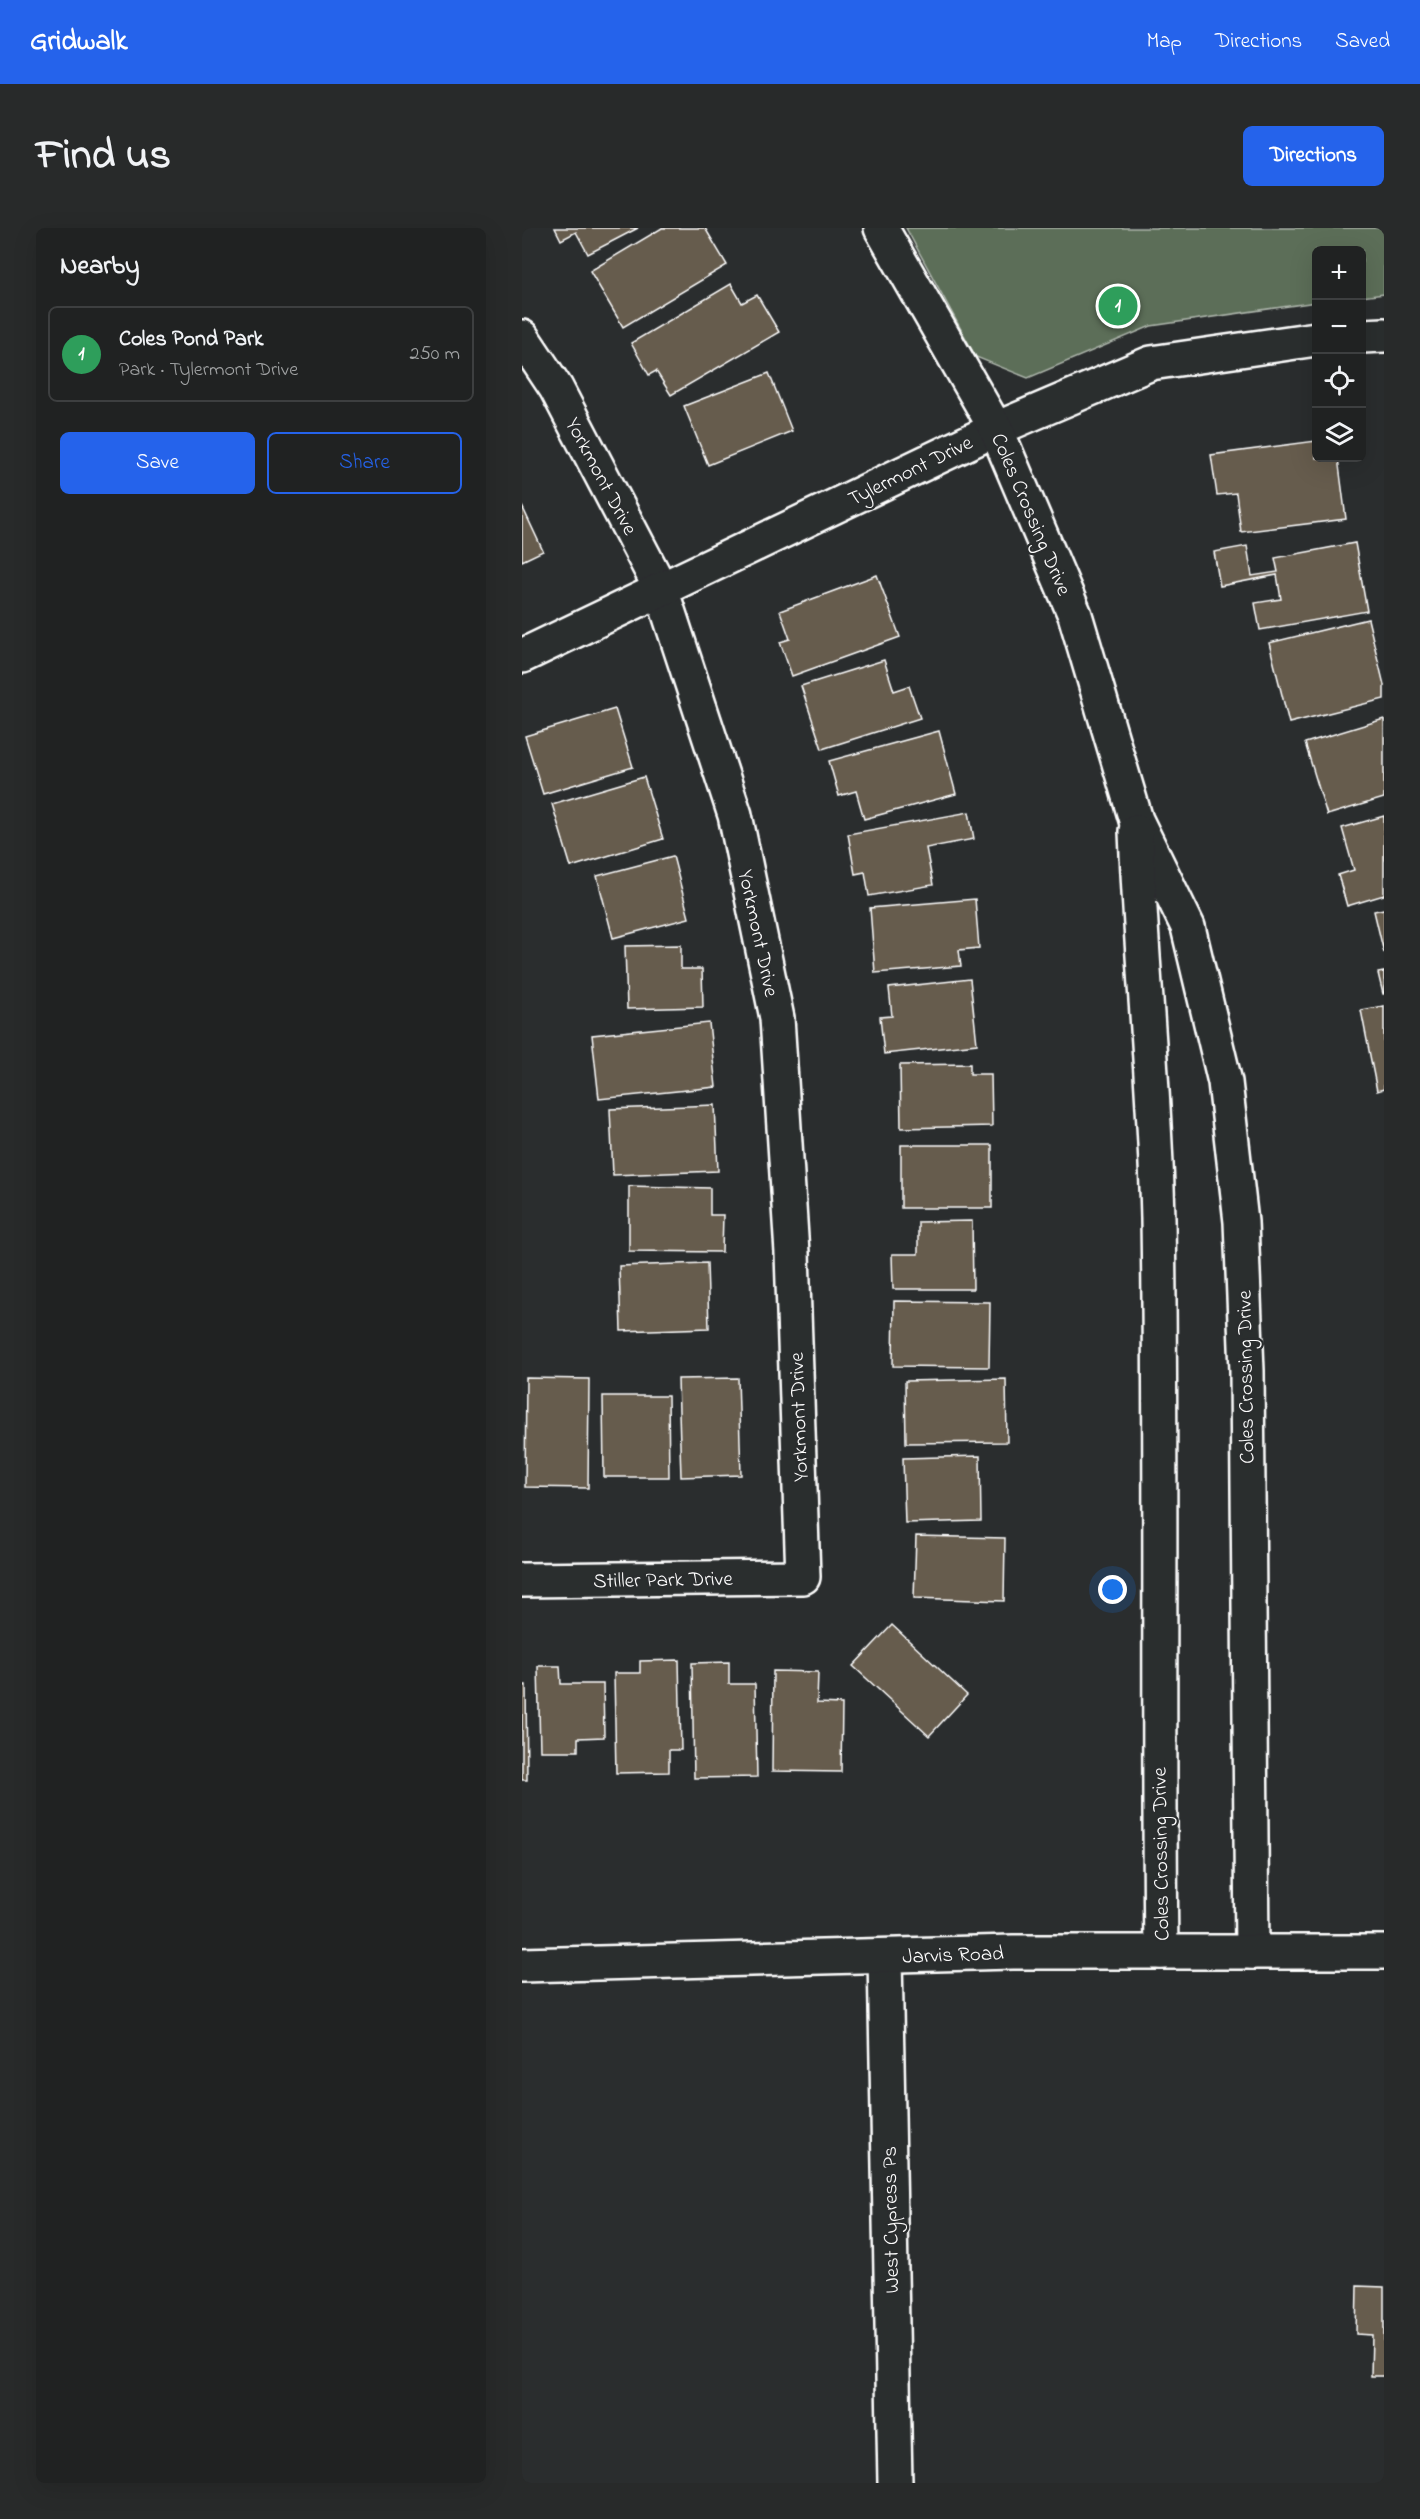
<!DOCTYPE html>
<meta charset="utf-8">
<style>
body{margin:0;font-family:"Indie Flower",sans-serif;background:#282a2a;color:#f1f3f6}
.controls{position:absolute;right:18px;top:18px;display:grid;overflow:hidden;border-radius:9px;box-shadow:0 6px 24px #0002}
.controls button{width:54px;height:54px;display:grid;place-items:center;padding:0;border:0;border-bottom:2px solid #3d3f40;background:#202222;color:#f1f3f6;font:30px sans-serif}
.you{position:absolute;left:591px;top:1362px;width:21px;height:21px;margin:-15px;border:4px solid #fff;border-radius:50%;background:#1a73e8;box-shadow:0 0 0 9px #1a73e833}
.badge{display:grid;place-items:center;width:39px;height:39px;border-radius:50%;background:#2563eb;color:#fff;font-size:20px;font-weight:700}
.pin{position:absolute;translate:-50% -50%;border:3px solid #fff;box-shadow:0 2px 6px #0006}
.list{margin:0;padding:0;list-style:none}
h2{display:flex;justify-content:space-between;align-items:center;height:78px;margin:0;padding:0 24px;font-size:26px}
h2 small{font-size:20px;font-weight:400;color:#a2a4a5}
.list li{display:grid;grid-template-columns:39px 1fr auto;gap:18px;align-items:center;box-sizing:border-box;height:96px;margin:0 12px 12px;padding:0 12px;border:2px solid #3d3f40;border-radius:9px}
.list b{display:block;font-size:22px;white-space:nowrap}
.list p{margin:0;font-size:20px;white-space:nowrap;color:#a2a4a5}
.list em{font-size:20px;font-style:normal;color:#a2a4a5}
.actions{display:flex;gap:12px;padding:18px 24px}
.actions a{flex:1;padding:14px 0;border:2px solid #2563eb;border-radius:9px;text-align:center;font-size:21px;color:#2563eb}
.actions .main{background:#2563eb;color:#fff}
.icon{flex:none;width:33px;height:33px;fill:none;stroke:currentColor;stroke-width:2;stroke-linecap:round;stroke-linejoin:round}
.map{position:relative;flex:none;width:862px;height:2255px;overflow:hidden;border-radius:9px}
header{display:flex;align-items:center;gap:36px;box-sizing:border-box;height:84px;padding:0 30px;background:#2563eb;color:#fff}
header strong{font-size:28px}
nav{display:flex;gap:33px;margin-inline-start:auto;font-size:21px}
.intro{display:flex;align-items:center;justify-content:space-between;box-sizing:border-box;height:144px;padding:0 36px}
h1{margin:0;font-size:42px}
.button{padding:15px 27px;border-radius:9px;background:#2563eb;color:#fff;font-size:21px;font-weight:700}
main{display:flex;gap:36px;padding:0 36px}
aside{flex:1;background:#202222;border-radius:9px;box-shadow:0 6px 24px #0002}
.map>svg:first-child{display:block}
</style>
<header>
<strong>Gridwalk</strong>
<nav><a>Map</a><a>Directions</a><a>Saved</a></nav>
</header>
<div class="intro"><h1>Find us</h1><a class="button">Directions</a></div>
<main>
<aside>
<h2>Nearby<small></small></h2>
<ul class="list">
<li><span class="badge" style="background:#2e9e5b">1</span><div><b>Coles Pond Park</b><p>Park · Tylermont Drive</p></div><em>250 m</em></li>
</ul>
<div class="actions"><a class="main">Save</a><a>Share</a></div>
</aside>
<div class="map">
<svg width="862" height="2255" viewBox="0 0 862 2255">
<rect width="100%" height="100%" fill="#2a2d2e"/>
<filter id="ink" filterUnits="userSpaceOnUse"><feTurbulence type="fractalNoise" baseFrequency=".0167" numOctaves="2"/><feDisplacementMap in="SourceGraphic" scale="12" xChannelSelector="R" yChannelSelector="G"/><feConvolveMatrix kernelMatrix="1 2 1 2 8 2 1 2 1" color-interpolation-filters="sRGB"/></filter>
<g filter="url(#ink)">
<!-- green -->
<path fill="#5c6e59" stroke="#aeb6ac" stroke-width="1.5" d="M384 0H862V66L840 69V22H794V74L629 98 506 150 454 129Z"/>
<!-- building -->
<g fill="#665b4d" stroke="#fff" stroke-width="1.5">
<path d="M33 0H116L66 26 54 4 39 12Z"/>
<path d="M140 0H183L205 37 101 99 68 43Z"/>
<path d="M209 56 220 75 235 67 257 104 149 167 134 143 127 147 109 115Z"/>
<path d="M247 145 270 203 186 237 162 178Z"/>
<path d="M794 213V230H816L824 291 719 304 714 265 695 267 689 227Z"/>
<path d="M0 278 21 323 0 333Z"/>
<path d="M833 315 845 383 738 402 733 375 759 371 755 347 698 358 692 324 725 318 730 348 756 344 753 330Z"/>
<path d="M355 347 378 409 270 448 258 414 268 411 258 383Z"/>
<path d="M846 391 862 457V471L767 495 747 415Z"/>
<path d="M362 432 372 463 387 458 398 490 300 521 279 458Z"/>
<path d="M93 481 111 539 21 566 3 508Z"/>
<path d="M862 491V570L805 587 783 515Z"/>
<path d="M417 503 434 566 342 591 334 563 317 568 307 533Z"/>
<path d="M122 549 141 611 49 639 30 576Z"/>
<path d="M447 584 452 611 404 620 411 657 347 668 343 644 333 646 326 606Z"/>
<path d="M862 588V667L825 678 816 647 832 642 820 600Z"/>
<path d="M151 628 167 690 91 710 75 648Z"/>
<path d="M453 671 457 720 437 722 439 738 353 745 348 680Z"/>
<path d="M862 681V725L852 683Z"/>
<path d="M159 717V741H180L181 779 105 781 103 718Z"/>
<path d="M862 744V766H861L856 745Z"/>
<path d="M448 751 455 816 362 826 358 789 370 788 367 760Z"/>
<path d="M862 778V861L855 863 839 782Z"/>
<path d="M187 795 194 859 77 871 70 807Z"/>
<path d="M448 836V846H469L470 898 379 900 378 837Z"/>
<path d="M193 877 196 943 91 947 88 881Z"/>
<rect x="379" y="917" width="91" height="63"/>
<path d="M107 958 188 960V987H201L200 1024 107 1023Z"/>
<path d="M450 993 451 1061H371L370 1026H396V994Z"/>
<path d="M185 1035 187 1100 99 1103 97 1038Z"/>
<path d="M372 1073 468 1074 467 1139 371 1138Z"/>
<path d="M4 1150 67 1151 66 1260 3 1259Z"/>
<path d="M216 1150 219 1247 159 1249 156 1151Z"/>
<path d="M484 1151 485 1214 384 1215 383 1153Z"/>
<path d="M81 1168H146L147 1249H82Z"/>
<path d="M458 1228 459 1293 383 1295 381 1230Z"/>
<path d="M394 1308 483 1310 482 1373 392 1370Z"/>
<path d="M370 1397 445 1467 407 1508 331 1438Z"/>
<path d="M157 1432 159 1522H147V1544L94 1545 92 1445H118V1433Z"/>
<path d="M207 1434V1456H233L235 1549 172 1550 170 1435Z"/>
<path d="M16 1438H38L39 1456H81L82 1509 56 1510V1523H18Z"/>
<path d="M251 1443 296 1444 295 1475 320 1476 319 1544 250 1543Z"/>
<path d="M0 1457H4L5 1552H0Z"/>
<path d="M835 2058 862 2059V2148H849L850 2107 834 2106Z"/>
</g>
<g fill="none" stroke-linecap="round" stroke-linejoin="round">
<!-- minor casing -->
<g stroke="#fff" stroke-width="38">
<g id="minor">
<path d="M840 108 862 107"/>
<path d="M0 109 34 160 139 361 213 587 255 790 270 1025 281 1349 0 1352"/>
<path d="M0 428 474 201 629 135 794 111"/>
<path d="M363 1728 373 2255"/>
</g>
</g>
<!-- tertiary casing -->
<g stroke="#fff" stroke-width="38">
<g id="tertiary">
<path d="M359 0 474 201 553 387 614 592 666 699 703 854 719 994 725 1143 730 1724"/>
<path d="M614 603C619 733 633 861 636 991 640 1235 636 1480 639 1724"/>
<path d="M0 1737 491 1724H862"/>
</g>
</g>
<!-- minor -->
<use href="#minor" stroke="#2a2d2e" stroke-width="33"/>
<!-- tertiary -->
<use href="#tertiary" stroke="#2a2d2e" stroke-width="33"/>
</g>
</g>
<g text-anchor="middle" stroke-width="4.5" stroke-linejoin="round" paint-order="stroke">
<!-- street labels -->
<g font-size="21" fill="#fff" stroke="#2a2d2e">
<text transform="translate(388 242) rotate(-26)" y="7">Tylermont Drive</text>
<text transform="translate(80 248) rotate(62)" y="7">Yorkmont Drive</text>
<text transform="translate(510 286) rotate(67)" y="7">Coles Crossing Drive</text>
<text transform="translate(237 705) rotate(78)" y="7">Yorkmont Drive</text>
<text transform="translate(723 1149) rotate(-91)" y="7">Coles Crossing Drive</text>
<text transform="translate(276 1189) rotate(-92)" y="7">Yorkmont Drive</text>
<text transform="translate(141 1351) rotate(-1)" y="7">Stiller Park Drive</text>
<text transform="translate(638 1626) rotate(-91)" y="7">Coles Crossing Drive</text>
<text transform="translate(431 1726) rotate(-2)" y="7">Jarvis Road</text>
<text transform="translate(368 1992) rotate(-91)" y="7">West Cypress Ps</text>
</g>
</g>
</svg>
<div class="controls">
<button>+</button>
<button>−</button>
<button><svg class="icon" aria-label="locate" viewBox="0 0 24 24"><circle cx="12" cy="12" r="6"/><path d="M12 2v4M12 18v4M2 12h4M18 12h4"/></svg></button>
<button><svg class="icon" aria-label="layers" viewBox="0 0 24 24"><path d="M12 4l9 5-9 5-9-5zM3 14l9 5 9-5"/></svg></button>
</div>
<div class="you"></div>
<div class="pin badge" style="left:596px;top:78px;background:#2e9e5b">1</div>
</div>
</main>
